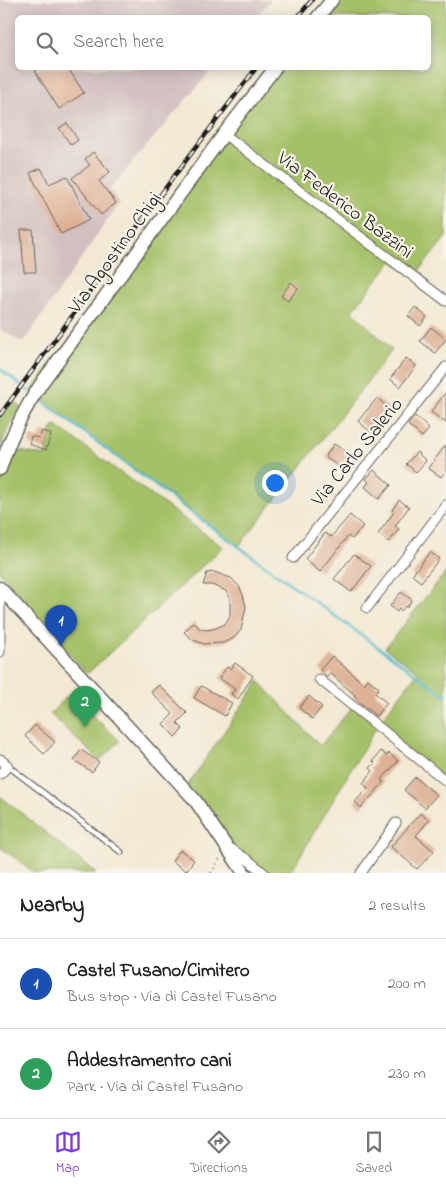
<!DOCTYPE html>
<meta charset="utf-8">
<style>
body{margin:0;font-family:"Indie Flower",sans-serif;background:#f2f2f2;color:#202124}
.you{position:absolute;left:274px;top:482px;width:18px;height:18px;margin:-12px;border:4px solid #fff;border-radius:50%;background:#1a73e8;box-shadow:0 0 0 8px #1a73e833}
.badge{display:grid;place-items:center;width:32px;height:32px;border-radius:50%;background:#7c3aed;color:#fff;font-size:16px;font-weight:700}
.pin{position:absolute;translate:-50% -41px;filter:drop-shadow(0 1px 2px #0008)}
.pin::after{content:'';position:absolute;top:26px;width:18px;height:15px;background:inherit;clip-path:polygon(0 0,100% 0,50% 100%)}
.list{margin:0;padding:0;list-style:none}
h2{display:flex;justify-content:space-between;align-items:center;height:65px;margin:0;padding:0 20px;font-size:21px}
h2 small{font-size:16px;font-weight:400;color:#757577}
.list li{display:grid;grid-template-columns:32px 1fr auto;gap:15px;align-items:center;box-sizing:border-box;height:90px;padding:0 20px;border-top:1px solid #e0e0e0}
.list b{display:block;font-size:19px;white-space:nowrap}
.list p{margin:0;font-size:16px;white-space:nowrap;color:#757577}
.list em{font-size:16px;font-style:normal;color:#757577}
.icon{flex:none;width:28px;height:28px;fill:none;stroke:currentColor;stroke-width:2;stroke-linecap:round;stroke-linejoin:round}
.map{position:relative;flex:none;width:446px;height:873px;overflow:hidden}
.search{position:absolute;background:#fff;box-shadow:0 2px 12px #0003;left:15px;right:15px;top:15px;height:55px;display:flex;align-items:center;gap:12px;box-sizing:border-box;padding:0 18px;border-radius:8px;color:#757577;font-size:19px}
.sheet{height:245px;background:#fff}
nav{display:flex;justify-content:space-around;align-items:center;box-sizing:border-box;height:70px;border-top:1px solid #e0e0e0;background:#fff;font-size:14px;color:#757577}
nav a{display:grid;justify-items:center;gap:2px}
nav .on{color:#7c3aed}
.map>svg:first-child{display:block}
</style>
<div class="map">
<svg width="446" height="873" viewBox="0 0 446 873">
<rect width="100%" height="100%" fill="#f7f3e8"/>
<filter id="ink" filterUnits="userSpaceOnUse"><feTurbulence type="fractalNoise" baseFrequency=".02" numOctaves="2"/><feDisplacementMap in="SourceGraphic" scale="10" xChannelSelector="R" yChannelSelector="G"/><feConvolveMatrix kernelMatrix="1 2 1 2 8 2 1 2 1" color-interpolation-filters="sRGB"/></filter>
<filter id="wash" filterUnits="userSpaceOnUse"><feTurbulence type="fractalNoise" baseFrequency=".0096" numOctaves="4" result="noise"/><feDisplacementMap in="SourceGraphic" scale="20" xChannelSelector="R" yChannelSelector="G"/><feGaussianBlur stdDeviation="1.12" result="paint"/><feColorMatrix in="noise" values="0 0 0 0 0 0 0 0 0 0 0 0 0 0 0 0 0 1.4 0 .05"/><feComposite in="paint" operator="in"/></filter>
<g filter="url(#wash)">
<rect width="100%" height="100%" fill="#f3e9d3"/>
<!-- industrial -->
<path fill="#d2bfc0" d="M0 0H271L256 17 18 18V68H213L110 189 119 203 23 343 0 329Z"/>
<!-- green -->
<g fill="#a4c168" stroke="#606e42">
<path d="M332 0H446V237L414 277 392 261 352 311 392 350 239 546 30 392 275 68H428V18L317 17Z"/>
<path d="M12 401 21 407 9 425 0 448V418Z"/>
<path d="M56 426 223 547 87 674 0 572V486L10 449 45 456 52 428Z"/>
<path d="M446 572V781L377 726 290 873H264L227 847 185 789 259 681 320 746 353 706 377 725 418 672 385 648Z"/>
<path d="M69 694 120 741 100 761 50 714Z"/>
<path d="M0 796 96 873H35L0 847Z"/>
</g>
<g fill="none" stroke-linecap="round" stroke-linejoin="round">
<!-- stream -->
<g stroke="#53bdd0" stroke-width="2.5">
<path d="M0 369 31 393"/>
<path d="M37 397 181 505 446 696"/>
</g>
</g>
<g id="blocks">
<!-- building -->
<g fill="#deb195">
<path d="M40 68H68L84 93 59 109 35 71Z"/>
<path d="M67 123 78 140 71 145 59 128Z"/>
<path d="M93 152 110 172 99 181 116 203 101 215 72 178 90 165 85 159Z"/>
<path d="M41 168 49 184 67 176 89 220 61 234 30 173Z"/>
<path d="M21 230H33L36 272H24Z"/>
<path d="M291 282 298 288 288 301 281 296Z"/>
<path d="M415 307 427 317 420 326 408 316Z"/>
<path d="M431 327 446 339 435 353 420 341Z"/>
<path d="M406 358 416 366 400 387 390 379Z"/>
<path d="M446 392V423L431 412Z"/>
<path d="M377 398 392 411 373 434 358 421Z"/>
<path d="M415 416 429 429 422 437 408 425Z"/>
<path d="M42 431 51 434 46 450 29 444 31 436 39 438Z"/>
<path d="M334 444 353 456 344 470 325 457Z"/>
<path d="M446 445V471L441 477 428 468Z"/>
<path d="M417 452 426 461 416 472 406 464Z"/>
<path d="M374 470 391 485 379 499 365 487 369 482 366 479Z"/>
<path d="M399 500 409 507 395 526 399 529 389 542 378 534 394 512 392 510Z"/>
<path d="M350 515 363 526 352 539 348 536 320 572 305 559 325 533 331 537Z"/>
<path d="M430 552 439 559 421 582 412 575Z"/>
<path d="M354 554 371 566 351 592 334 579Z"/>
<path d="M214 572 231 578 239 586 243 595 246 607 241 630 234 638 223 643 204 644 193 640 184 632 194 622 200 629 207 630 216 628 225 624 230 616V598L226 591 212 585H203L207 573Z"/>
<path d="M401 592 412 600 407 607 405 606 401 611 399 609 397 612 390 606Z"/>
<path d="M332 656 364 684 368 679 379 688 375 693 387 703 376 716 354 697 355 695 330 673 327 677 320 670Z"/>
<path d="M235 663 253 676 238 699 231 694 235 689 219 678 227 667 231 669Z"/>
<path d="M159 685 187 713 177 723 183 729 175 737 163 724 173 714 151 692Z"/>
<path d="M201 686 232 703 225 716 194 698Z"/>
<path d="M309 696 322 707 312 719 299 708Z"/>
<path d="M35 725 55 742 44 754 25 736Z"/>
<path d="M81 750 99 762 92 772 74 760Z"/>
<path d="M381 751 387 756 389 753 398 761 381 780 384 782 361 808 355 802 368 788 363 783 373 771 370 768 375 763 373 761Z"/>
<path d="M415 777 437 795 425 808 404 790Z"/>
<path d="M420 813 429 820 416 836 434 851 417 869 391 847Z"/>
<path d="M180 850 194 860 186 871 172 861Z"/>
</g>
</g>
</g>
<g filter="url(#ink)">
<use href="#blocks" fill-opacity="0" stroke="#67645c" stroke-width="1"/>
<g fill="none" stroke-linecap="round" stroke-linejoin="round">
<!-- lane casing -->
<g stroke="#67645c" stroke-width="7">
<path id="lane" d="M8 766 121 852"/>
</g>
<!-- street casing -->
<g stroke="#67645c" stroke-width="11">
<g id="street">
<path d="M224 134 446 301"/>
<path d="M293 558 446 367"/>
<path d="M0 594V652"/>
<path d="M367 608 446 505"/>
<path d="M319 679 446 781"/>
<path d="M0 759 8 766 0 774"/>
<path d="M230 848 248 860 264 873"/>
<path d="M361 873 396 823"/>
</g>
</g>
<!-- secondary casing -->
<g stroke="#67645c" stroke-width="15">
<g id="secondary">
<path d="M317 18 332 0"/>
<path d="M0 469C10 437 24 409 43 381L224 134 275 68"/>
<path d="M0 588 195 800 244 873"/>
</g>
</g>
<!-- path -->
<path stroke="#67645c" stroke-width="2" stroke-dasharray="1 4" stroke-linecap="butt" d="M211 873 221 857"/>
<!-- lane -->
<use href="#lane" stroke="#fff" stroke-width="4.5"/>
<!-- street -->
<use href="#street" stroke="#fff" stroke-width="9"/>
<!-- secondary -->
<use href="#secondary" stroke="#fff" stroke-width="12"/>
<!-- rail casing -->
<g stroke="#1c1c1c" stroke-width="4.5">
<g id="rail">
<path d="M297 18 312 0"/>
<path d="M0 415 175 175 256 68"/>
</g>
</g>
<!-- rail -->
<use href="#rail" stroke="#f7f3e8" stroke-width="2.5" stroke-dasharray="8" stroke-linecap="butt"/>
</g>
</g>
<g text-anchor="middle" stroke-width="4.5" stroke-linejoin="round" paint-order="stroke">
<!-- street labels -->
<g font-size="20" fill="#1c1c1c" stroke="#f7f3e8">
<text transform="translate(346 204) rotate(37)" y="7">Via Federico Bazzini</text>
<text transform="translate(114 252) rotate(-54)" y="7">Via Agostino Chigi</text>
<text transform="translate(356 451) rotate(-51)" y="7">Via Carlo Salerio</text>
</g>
</g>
</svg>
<div class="you"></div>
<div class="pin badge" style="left:61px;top:646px;background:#1a4fb4">1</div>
<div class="pin badge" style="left:85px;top:727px;background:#2e9e5b">2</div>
<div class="search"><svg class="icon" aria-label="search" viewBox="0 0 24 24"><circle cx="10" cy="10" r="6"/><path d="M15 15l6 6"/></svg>Search here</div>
</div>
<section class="sheet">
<h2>Nearby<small>2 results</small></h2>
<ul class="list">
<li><span class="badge" style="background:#1a4fb4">1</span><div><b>Castel Fusano/Cimitero</b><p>Bus stop · Via di Castel Fusano</p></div><em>200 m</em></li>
<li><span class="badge" style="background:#2e9e5b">2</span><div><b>Addestramentro cani</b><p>Park · Via di Castel Fusano</p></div><em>230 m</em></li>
</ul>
</section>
<nav>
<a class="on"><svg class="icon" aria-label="map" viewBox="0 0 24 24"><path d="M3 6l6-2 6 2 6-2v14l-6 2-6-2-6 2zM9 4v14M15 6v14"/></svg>Map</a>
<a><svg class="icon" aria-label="directions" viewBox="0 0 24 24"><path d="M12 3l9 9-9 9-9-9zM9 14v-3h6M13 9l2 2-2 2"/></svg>Directions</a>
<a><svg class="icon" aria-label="saved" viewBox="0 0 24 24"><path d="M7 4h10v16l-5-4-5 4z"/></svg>Saved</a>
</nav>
